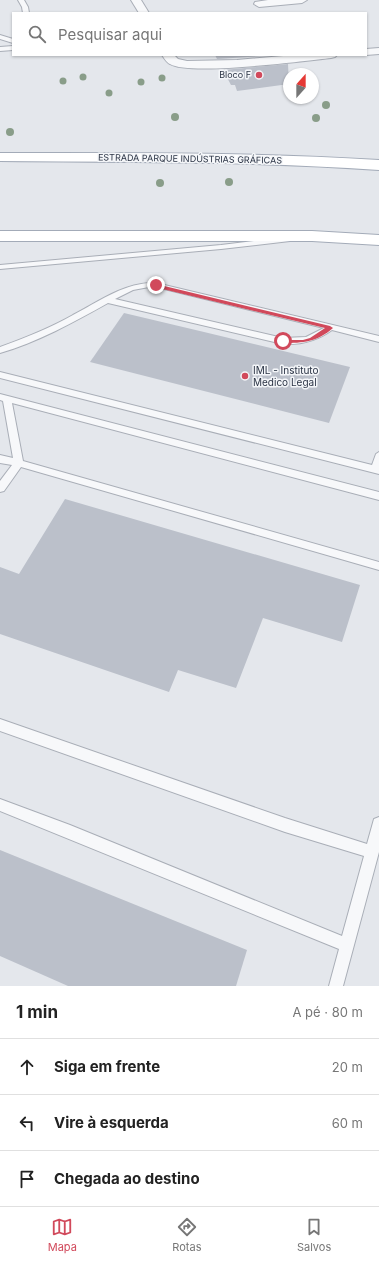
<!DOCTYPE html>
<html lang="pt">
<meta charset="utf-8">
<style>
body{margin:0;font-family:Inter,sans-serif;background:#f6f6f6;color:#222}
.compass{position:absolute;left:283px;top:68px;width:36px;height:36px;border-radius:50%;background:#fff;box-shadow:0 1px 3px #0004;rotate:21deg}
.stop{position:absolute;width:12px;height:12px;margin:-9px;border:3px solid #d1495b;border-radius:50%;background:#fff}
.stop.end{background:#d1495b;border-color:#fff;box-shadow:0 1px 4px #0008}
.list{margin:0;padding:0;list-style:none}
h2{display:flex;justify-content:space-between;align-items:center;height:52px;margin:0;padding:0 16px;font-size:17px}
h2 small{font-size:13px;font-weight:400;color:#767676}
.list li{display:grid;grid-template-columns:26px 1fr auto;gap:12px;align-items:center;box-sizing:border-box;height:56px;padding:0 16px;border-top:1px solid #e0e0e0}
.list b{display:block;font-size:15px;white-space:nowrap}
.list em{font-size:13px;font-style:normal;color:#767676}
.icon{flex:none;width:22px;height:22px;fill:none;stroke:currentColor;stroke-width:2;stroke-linecap:round;stroke-linejoin:round}
.map{position:relative;flex:none;width:379px;height:986px;overflow:hidden}
.search{position:absolute;background:#fff;box-shadow:0 1px 3px #0004;left:12px;right:12px;top:12px;height:44px;display:flex;align-items:center;gap:10px;box-sizing:border-box;padding:0 14px;border-radius:0px;color:#767676;font-size:15px}
.sheet{height:220px;background:#fff}
nav{display:flex;justify-content:space-around;align-items:center;box-sizing:border-box;height:56px;border-top:1px solid #e0e0e0;background:#fff;font-size:11px;color:#767676}
nav a{display:grid;justify-items:center;gap:2px}
nav .on{color:#d1495b}
.map>svg:first-child{display:block}
</style>
<div class="map">
<svg width="379" height="986" viewBox="0 0 379 986">
<rect width="100%" height="100%" fill="#e4e7ec"/>
<!-- building -->
<g fill="#bbc0ca">
<path d="M215 55H278L217 59Z"/>
<path d="M288 64 289 84 237 91 235 85H231L223 70Z"/>
<path d="M124 313 204 332 350 367 329 423 90 362Z"/>
<path d="M65 499 360 585 342 642 263 618 236 688 178 670 169 692 0 634V567L19 574Z"/>
<path d="M0 850 247 950 236 986H68L0 956Z"/>
</g>
<g fill="none" stroke-linecap="round" stroke-linejoin="round">
<!-- service casing -->
<g stroke="#a9aeb7" stroke-width="2">
<g id="service">
<path d="M18 0H24L28 7 29 13H23L22 7Z"/>
<path d="M0 35 13 39V43L0 39Z"/>
<path d="M13 46V50L0 51V47Z"/>
<path d="M287 237H290V241L221 249 0 269V265L221 245Z"/>
<path d="M149 283H156L379 336V342L332 330C317 341 301 345 283 344L108 303C74 322 38 342 0 353V347C25 338 50 328 73 315 98 302 121 285 149 283ZM149 287H156L324 328 306 337 283 338 115 299 133 290Z"/>
<path d="M0 372 372 465 376 454 379 452V474L0 378Z"/>
<path d="M0 394 379 492V500L12 403 23 461 379 562V570L21 467 4 491 0 492V481L12 465 0 463V455L13 458 3 401 0 400Z"/>
<path d="M0 719 285 818 367 844 374 819 379 817V852L343 986H329L339 949 0 811V799L70 825 342 936 364 856 285 832 0 731Z"/>
</g>
</g>
<!-- minor casing -->
<g stroke="#a9aeb7" stroke-width="2">
<g id="minor">
<path d="M131 0H141L149 13H139Z"/>
<path d="M268 0H307L302 3 259 7 254 4 255 2Z"/>
<path d="M379 48V54L366 55H364H366V49Z"/>
<path d="M162 55H174L178 59 187 61 237 60 295 55H337L335 57 331 58C303 61 189 76 170 64 167 63 164 58 162 55Z"/>
</g>
</g>
<!-- primary casing -->
<g stroke="#a3abb8" stroke-width="2">
<g id="primary">
<path d="M0 153C126 153 253 152 379 160V170C253 161 126 162 0 161Z"/>
<path d="M0 231H312L379 235V245L312 241H0Z"/>
</g>
</g>
<!-- service -->
<use href="#service" fill="#f7f8fa" fill-rule="evenodd"/>
<!-- minor -->
<use href="#minor" fill="#f7f8fa" fill-rule="evenodd"/>
<!-- primary -->
<use href="#primary" fill="#fff" fill-rule="evenodd"/>
</g>
<!-- trees -->
<g fill="#899d89">
<circle cx="83" cy="77" r="3.5"/>
<circle cx="162" cy="78" r="3.5"/>
<circle cx="63" cy="81" r="3.5"/>
<circle cx="141" cy="82" r="3.5"/>
<circle cx="109" cy="93" r="3.5"/>
<circle cx="326" cy="105" r="4"/>
<circle cx="175" cy="117" r="4"/>
<circle cx="316" cy="118" r="4"/>
<circle cx="10" cy="132" r="4"/>
<circle cx="229" cy="182" r="4"/>
<circle cx="160" cy="183" r="4"/>
</g>
<!-- route -->
<path fill="#d1495b" d="M156 284 330 326 333 328C317 342 303 343 283 343H281V340H303L310 338 325 328 154 287V284Z"/>
<!-- markers -->
<g fill="#d1495b" stroke="#f4f6f9" stroke-width="1.5">
<circle cx="259" cy="75" r="4"/>
<circle cx="245" cy="376" r="4"/>
</g>
<g text-anchor="middle" stroke-width="3" stroke-linejoin="round" paint-order="stroke">
<!-- far-poi labels -->
<g font-size="9" fill="#2b3445" stroke="#f4f6f9" text-anchor="end">
<text x="251" y="78">Bloco F</text>
</g>
<!-- far-street labels -->
<g font-size="9" fill="#2b3445" stroke="#f4f6f9">
<text transform="translate(190 159) rotate(1)" y="3">ESTRADA PARQUE INDÚSTRIAS GRÁFICAS</text>
</g>
<!-- poi labels -->
<g font-size="10" fill="#2b3445" stroke="#f4f6f9" text-anchor="start">
<text x="253" y="374">IML - Instituto<tspan x="253" dy="12">Medico Legal</tspan></text>
</g>
</g>
</svg>
<svg class="compass" viewBox="-18 -18 36 36"><path d="M0-13l5 13h-10z" fill="#e53935"/><path d="M0 13l5-13h-10z" fill="#767676"/></svg>
<div class="stop" style="left:283px;top:341px"></div>
<div class="stop end" style="left:156px;top:285px"></div>
<div class="search"><svg class="icon" aria-label="search" viewBox="0 0 24 24"><circle cx="10" cy="10" r="6"/><path d="M15 15l6 6"/></svg>Pesquisar aqui</div>
</div>
<section class="sheet">
<h2>1 min<small>A pé · 80 m</small></h2>
<ul class="list">
<li><svg class="icon" aria-label="ahead" viewBox="0 0 24 24"><path d="M12 20V5M6 11l6-6 6 6"/></svg><div><b>Siga em frente</b></div><em>20 m</em></li>
<li><svg class="icon" aria-label="left" viewBox="0 0 24 24"><path d="M17 20v-9H6M10 6l-5 5 5 5"/></svg><div><b>Vire à esquerda</b></div><em>60 m</em></li>
<li><svg class="icon" aria-label="arrive" viewBox="0 0 24 24"><path d="M6 21V4h12l-3 4 3 4H6"/></svg><div><b>Chegada ao destino</b></div></li>
</ul>
</section>
<nav>
<a class="on"><svg class="icon" aria-label="map" viewBox="0 0 24 24"><path d="M3 6l6-2 6 2 6-2v14l-6 2-6-2-6 2zM9 4v14M15 6v14"/></svg>Mapa</a>
<a><svg class="icon" aria-label="directions" viewBox="0 0 24 24"><path d="M12 3l9 9-9 9-9-9zM9 14v-3h6M13 9l2 2-2 2"/></svg>Rotas</a>
<a><svg class="icon" aria-label="saved" viewBox="0 0 24 24"><path d="M7 4h10v16l-5-4-5 4z"/></svg>Salvos</a>
</nav>
